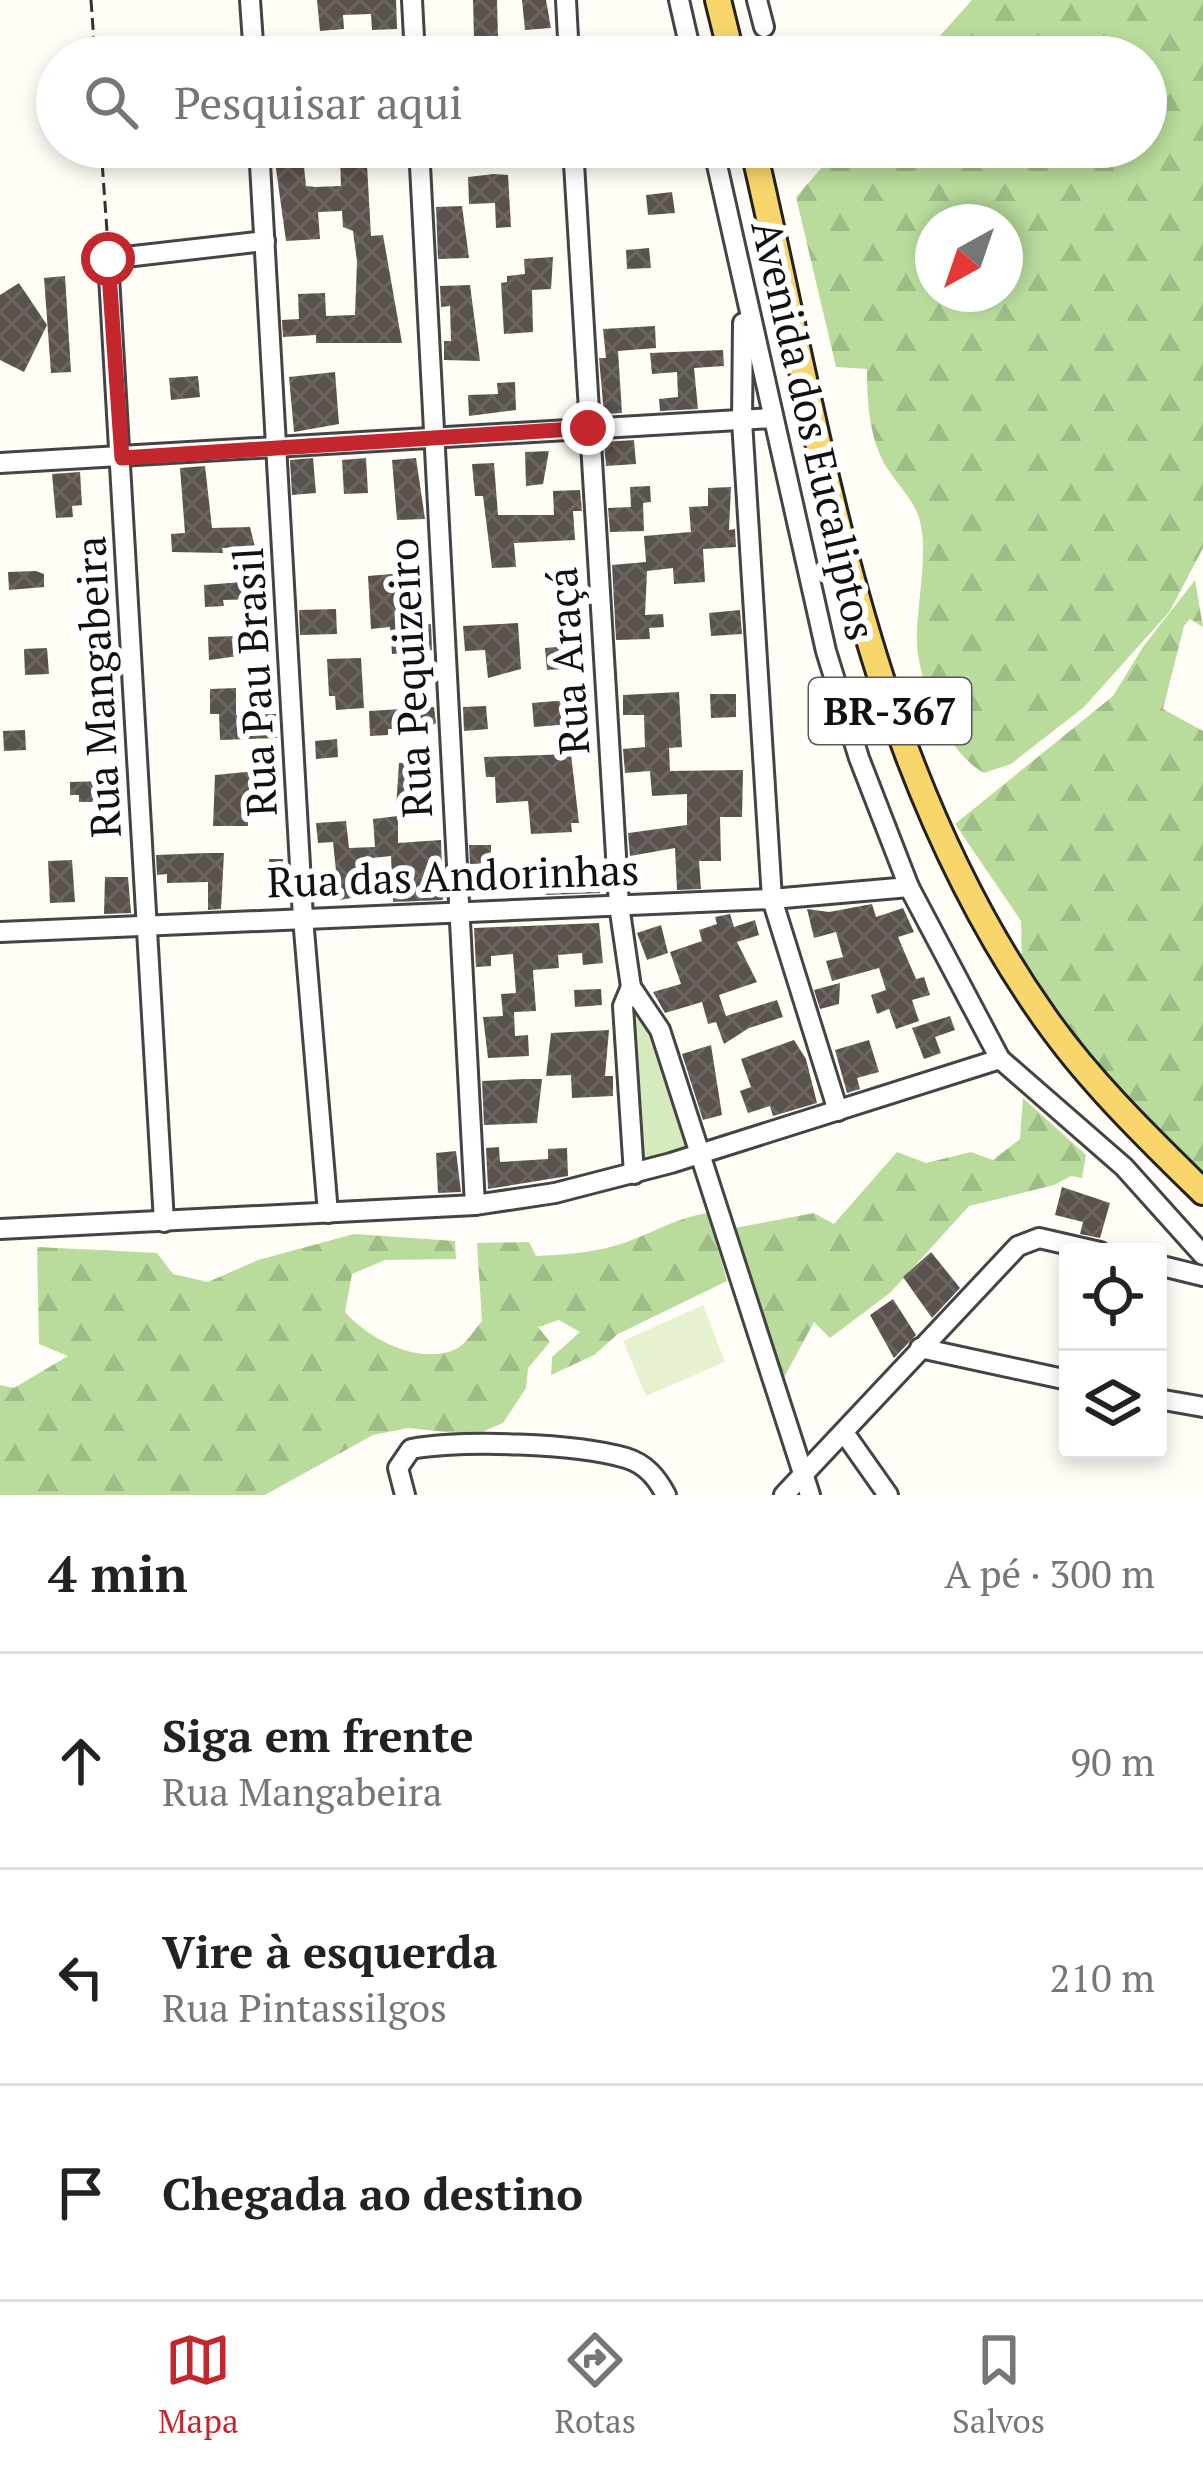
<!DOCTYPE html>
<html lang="pt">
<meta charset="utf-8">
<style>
body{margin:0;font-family:"PT Serif",serif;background:#f2f2f2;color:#222}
.controls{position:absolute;right:36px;bottom:36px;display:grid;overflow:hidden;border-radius:12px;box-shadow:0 6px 18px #0003}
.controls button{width:108px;height:108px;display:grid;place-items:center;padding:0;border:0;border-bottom:3px solid #e0e0e0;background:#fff;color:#222;font:60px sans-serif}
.compass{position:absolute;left:915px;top:204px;width:108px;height:108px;border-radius:50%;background:#fff;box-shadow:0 6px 18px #0003;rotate:220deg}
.stop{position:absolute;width:36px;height:36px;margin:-27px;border:9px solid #c4262e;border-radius:50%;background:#fff}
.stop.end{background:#c4262e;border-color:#fff;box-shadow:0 3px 12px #0008}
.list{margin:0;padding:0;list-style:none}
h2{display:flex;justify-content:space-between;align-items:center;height:156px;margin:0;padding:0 48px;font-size:51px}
h2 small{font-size:39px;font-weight:400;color:#767676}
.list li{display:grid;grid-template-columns:78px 1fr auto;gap:36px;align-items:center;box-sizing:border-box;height:216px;padding:0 48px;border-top:3px solid #e0e0e0}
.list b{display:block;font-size:45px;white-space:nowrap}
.list p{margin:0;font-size:39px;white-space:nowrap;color:#767676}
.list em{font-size:39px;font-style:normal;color:#767676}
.icon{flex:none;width:66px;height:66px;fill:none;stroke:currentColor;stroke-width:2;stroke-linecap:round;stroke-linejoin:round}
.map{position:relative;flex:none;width:1203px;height:1495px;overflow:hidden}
.search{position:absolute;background:#fff;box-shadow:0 6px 18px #0003;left:36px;right:36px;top:36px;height:132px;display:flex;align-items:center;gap:30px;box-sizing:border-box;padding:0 42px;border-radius:66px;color:#767676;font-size:45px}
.sheet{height:804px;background:#fff}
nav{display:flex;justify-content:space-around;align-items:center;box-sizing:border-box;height:168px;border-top:3px solid #e0e0e0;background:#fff;font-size:33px;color:#767676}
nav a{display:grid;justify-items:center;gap:6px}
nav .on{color:#c4262e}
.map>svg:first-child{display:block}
</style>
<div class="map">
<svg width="1203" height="1495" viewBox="0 0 1203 1495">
<defs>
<pattern id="forest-firs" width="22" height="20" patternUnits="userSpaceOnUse" patternTransform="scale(3)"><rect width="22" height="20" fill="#b9dc9c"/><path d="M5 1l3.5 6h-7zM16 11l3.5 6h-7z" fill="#9ebc85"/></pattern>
<pattern id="building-cross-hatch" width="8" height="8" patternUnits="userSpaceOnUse" patternTransform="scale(3)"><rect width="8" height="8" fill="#5a524d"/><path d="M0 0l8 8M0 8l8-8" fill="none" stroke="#6d6662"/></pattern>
</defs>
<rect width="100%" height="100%" fill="#fffdf5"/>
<!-- grass -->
<path fill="#d5ebbd" d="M634 1015 644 1021 686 1147 639 1162Z"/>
<!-- forest -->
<g fill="url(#forest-firs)" fill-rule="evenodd">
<path d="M972 0H1203V548L1170 611 1084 707 1011 764 984 773C948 753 924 695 918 654 912 620 932 552 918 515 912 499 897 483 887 468 869 439 867 402 867 369L836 367 796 197 840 147H1146V57H921ZM1005 222V294H933V222Z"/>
<path d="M1195 580 1203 627 1190 619 1184 626 1163 709 1203 731V1180L1112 1084 1022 970 1021 921 955 824 1113 696 1143 647Z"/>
<path d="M1023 1098 1086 1155 1082 1178 1071 1176 1054 1185 969 1206 890 1293 830 1338 814 1322 781 1383 734 1228 814 1213 834 1224 897 1152 926 1163 971 1152 993 1160 1020 1139Z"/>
<path d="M708 1213 727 1281 618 1334 594 1355 551 1375 552 1357 580 1332 559 1320 538 1327 550 1342 528 1368 526 1388 503 1423 475 1435 408 1428 373 1435 265 1495H0V1385L14 1388 68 1356 39 1344 37 1247 157 1253 173 1274 208 1282 258 1260 354 1234 455 1241 456 1259 385 1260 352 1274 345 1312C369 1339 419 1366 456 1349 466 1344 475 1329 482 1321L477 1243 529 1242 536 1256C562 1255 588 1253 614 1246 647 1237 673 1218 708 1213Z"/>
</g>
<!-- pitch -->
<path fill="#e6f2cf" d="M703 1305 725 1362 646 1396 623 1341Z"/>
<!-- building -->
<g fill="url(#building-cross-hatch)">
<path d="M317 0H396L397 29 372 30 371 14 343 15 344 29 320 31Z"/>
<path d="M473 0H497L498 39H474Z"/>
<path d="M522 0H546L551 28 525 30Z"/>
<path d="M459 43 460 57H428V44Z"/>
<path d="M273 147H302L306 186 315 187 341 186 340 157H352V147H366L371 236 383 235 402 343H316V335L283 337 282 320 299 319 298 294 325 293 326 316 355 315 357 261 353 231 343 227 342 211 318 212 320 239 286 241Z"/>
<path d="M494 174 508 175 511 227 496 228 495 203 469 204 468 177Z"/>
<path d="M672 192 675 213 648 215 646 195Z"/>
<path d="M462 206 469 258 438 259 436 207Z"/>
<path d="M649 248 651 268 627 269 626 250Z"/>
<path d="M553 257 551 289 532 290 533 332 504 334 501 283 507 282V276L525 274 524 259Z"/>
<path d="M65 276 71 372 51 373 44 278Z"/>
<path d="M19 283 47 325 24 372 0 360V295Z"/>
<path d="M470 285 480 361 444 360V341H451L450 306 441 307 440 286Z"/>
<path d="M655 326 656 348 618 351 622 413 604 414 599 358H606L603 329Z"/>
<path d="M723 350 724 366 694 368 698 409 660 411 659 399 678 397 677 372 652 374 650 353Z"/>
<path d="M335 372 339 424 294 432 289 377Z"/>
<path d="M198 376 200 397 171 400 169 378Z"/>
<path d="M515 382 516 410 469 416 468 395 498 394 497 383Z"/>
<path d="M634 440 636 464 606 466 604 442Z"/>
<path d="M549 451 543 484 526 486 525 452Z"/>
<path d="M313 458 316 493 292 495 290 460Z"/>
<path d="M366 458 368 493 344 494 342 460Z"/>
<path d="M416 458 425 519 397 520 392 460Z"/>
<path d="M494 463 498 515H554L553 491 580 490 582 511H573L575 540 514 543 516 567 492 568 483 496H475L472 464Z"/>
<path d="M205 466 212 528 250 527 255 547 222 548 223 553 172 552 171 534 185 533 180 468Z"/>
<path d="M80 472 82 505 72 506 73 517 56 518 52 474Z"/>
<path d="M650 486 651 502 643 503 644 531 610 532 608 508 631 507 630 487Z"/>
<path d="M731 487 729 530 735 529 736 547 703 549 705 582 674 584 673 568 647 571 645 615 663 614 664 627 649 628 650 639 616 640 612 565 646 562 644 536 691 532 689 507 708 506V488Z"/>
<path d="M36 571 44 574V587L9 590 8 572Z"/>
<path d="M403 573 402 627 431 624 432 650 392 654 390 627 371 629 368 576Z"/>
<path d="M255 581 256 599 223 600 224 606 205 607 204 585Z"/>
<path d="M336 609 337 634 300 635 299 610Z"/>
<path d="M740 610 742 634 711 636 709 613Z"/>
<path d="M518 623 521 669 488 678 485 650 465 651 463 626Z"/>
<path d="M261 635 262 653 209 660 208 637Z"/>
<path d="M580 645 582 668 547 670 545 648Z"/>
<path d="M47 648 49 674 25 675 24 649Z"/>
<path d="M361 658 364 708 336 710 335 696H329L327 659Z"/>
<path d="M236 688V715L276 714 277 738 220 740 219 714H210V689Z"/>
<path d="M679 692 682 747 669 748 670 771 743 770 742 817H720L721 861H699L701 889 677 890 675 848 630 856 628 833 687 825V794L652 796 650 771 625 773 623 749 645 747 644 715H623V695Z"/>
<path d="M710 694H736V717L711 718Z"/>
<path d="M568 700 570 724 534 727 532 703Z"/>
<path d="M486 706 488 729 464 731 463 707Z"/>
<path d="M434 707 436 723 429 728 388 729V735L370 736 369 711Z"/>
<path d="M25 730 26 750 4 751 3 731Z"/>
<path d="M337 739 338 757 316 759 315 741Z"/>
<path d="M571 754 579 823H571L572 832 531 834 528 801 496 803 495 777H486L484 757Z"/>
<path d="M434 761 436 780 418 781 420 808 396 809 399 763Z"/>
<path d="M277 769 279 785 267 786 266 814H248V826H213L215 775Z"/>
<path d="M105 781V802H79V795H70V782Z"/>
<path d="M398 816V843L441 840 443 900 393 902 391 856 362 859 364 878 355 879 358 897 339 900 333 842 318 843 316 823 346 821 349 848 375 847 373 819Z"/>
<path d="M469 845H491V863L470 864Z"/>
<path d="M206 853H224L221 909 208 910V882L167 883V874L157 875 156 855Z"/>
<path d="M269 859H283V889H270Z"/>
<path d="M72 860 75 902 50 903 48 861Z"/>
<path d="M599 869 600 893 546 895 544 872Z"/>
<path d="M105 877H128L131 913 104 914Z"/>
<path d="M872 904 876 917 903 908 914 932 898 937 916 979 924 977 930 995 912 1000 919 1021 896 1029 889 1009 877 1014 871 995 886 990 879 968 832 981 826 961 843 957 836 932 814 938 807 909 829 912Z"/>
<path d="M730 914 734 927 755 920 759 935 737 942 757 982 719 995 726 1016 777 1000 783 1017 749 1028 724 1044 716 1022 708 1024 702 1002 665 1013 653 992 681 984 670 952 702 941 699 930 717 924 715 917Z"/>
<path d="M599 923 603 963 583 965 582 953 558 955 559 968 533 970 536 1011 514 1012 515 1036 528 1035 529 1056 488 1058 483 1017 503 1016 501 994 516 993 513 954 491 956V966L476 967 474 928Z"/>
<path d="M661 925 668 953 647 960 637 933Z"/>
<path d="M840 983 839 1004 820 1009 814 990Z"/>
<path d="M601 989 602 1005 575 1007 574 990Z"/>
<path d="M950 1016 955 1030 935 1037 941 1053 924 1059 912 1028Z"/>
<path d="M609 1030 605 1076H613V1096L572 1098 571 1075 546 1076 551 1033Z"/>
<path d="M794 1040 806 1059 817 1103 773 1116 770 1106 748 1113 740 1091 751 1087 741 1059Z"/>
<path d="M869 1040 879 1072 857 1078 860 1089 847 1093 835 1050Z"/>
<path d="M711 1045 722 1115 703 1120 682 1054Z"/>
<path d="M525 1079H542L537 1123 484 1125 482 1081Z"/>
<path d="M499 1147 500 1162 548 1159V1149L567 1148 568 1176 488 1189 486 1148Z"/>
<path d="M456 1151 461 1192 438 1193 436 1153Z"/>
<path d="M1062 1187 1110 1203 1100 1238 1080 1234 1083 1222 1055 1215Z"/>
<path d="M931 1252 960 1288 932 1318 903 1277Z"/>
<path d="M893 1299 916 1335 894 1358 870 1315Z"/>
</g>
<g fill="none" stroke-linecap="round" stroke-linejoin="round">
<!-- minor casing -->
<g stroke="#444" stroke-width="24">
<g id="minor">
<path d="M250 0 254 57"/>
<path d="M412 0 415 57"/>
<path d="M566 0 569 57"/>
<path d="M679 0 692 57"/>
<path d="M757 0 764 27"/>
<path d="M259 147 303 918 328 1213"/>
<path d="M419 147 475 1205"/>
<path d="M573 147 619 905 631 987 660 1030 810 1495"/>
<path d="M713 147 826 651 859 758 909 887 1000 1059 1124 1167 1203 1255"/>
<path d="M743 323 742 421 772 899 838 1111"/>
<path d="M0 463 773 418"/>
<path d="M0 932 772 899 909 887"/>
<path d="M631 987 623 1006 634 1174"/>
<path d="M164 1222 108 259 265 241"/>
<path d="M0 1229 475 1205 555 1193 671 1163 1000 1059"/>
<path d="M1158 1265 1203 1276"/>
<path d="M920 1348 1068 1380"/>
<path d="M1158 1399 1203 1407"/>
<path d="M845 1434 888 1495"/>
<path d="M405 1495 398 1468 411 1449C464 1440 574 1443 626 1458 646 1464 657 1478 666 1495"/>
<path d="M784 1495 1018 1246 1039 1238 1100 1252"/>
</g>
</g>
<!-- major casing -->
<g stroke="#222" stroke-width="30">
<g id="major">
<path d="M718 0 732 57"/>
<path d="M753 147C823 446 863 761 1045 1018 1090 1082 1147 1137 1203 1192"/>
</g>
</g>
<!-- path -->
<g stroke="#333" stroke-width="3" stroke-dasharray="12 6" stroke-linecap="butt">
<path d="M91 0 95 57"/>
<path d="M101 147 108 245"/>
</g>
<!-- minor -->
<use href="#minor" stroke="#fff" stroke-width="18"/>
<!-- major -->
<use href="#major" stroke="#f9d66b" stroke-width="24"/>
</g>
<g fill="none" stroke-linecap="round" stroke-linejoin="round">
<!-- route -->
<path stroke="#c4262e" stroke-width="15" d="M108 259 122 458 588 428"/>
</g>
<g text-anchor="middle" stroke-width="12" stroke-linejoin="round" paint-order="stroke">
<!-- shield labels -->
<rect fill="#fff" stroke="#585858" stroke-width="3" x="809" y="678" width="162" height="66" rx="9"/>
<g font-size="39" font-weight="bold" fill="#111">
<text x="890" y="725">BR-367</text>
</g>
<!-- street labels -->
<g font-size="42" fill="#111" stroke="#fff">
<text transform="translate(814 430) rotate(77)" y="15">Avenida dos Eucaliptos</text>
<text transform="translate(568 661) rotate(-94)" y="15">Rua Araçá</text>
<text transform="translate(410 678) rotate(-93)" y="15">Rua Pequizeiro</text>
<text transform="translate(255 682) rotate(-93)" y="15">Rua Pau Brasil</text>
<text transform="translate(98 687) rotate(-93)" y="15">Rua Mangabeira</text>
<text transform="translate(453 876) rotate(-2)" y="15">Rua das Andorinhas</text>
</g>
</g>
</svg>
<div class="controls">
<button><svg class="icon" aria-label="locate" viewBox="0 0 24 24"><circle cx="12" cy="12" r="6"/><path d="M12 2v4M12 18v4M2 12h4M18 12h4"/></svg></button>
<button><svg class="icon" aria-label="layers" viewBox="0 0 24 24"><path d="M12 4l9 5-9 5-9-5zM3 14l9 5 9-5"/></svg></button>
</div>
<svg class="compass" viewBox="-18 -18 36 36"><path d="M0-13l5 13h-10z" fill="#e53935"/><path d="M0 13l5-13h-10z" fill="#767676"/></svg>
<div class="stop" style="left:108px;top:259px"></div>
<div class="stop end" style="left:588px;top:428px"></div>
<div class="search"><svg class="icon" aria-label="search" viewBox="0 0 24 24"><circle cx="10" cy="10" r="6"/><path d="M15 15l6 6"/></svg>Pesquisar aqui</div>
</div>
<section class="sheet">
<h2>4 min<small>A pé · 300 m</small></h2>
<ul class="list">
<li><svg class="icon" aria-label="ahead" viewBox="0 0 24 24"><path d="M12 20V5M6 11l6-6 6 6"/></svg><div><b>Siga em frente</b><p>Rua Mangabeira</p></div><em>90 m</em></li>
<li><svg class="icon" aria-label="left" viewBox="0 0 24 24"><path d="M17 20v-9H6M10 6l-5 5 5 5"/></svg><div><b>Vire à esquerda</b><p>Rua Pintassilgos</p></div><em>210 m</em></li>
<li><svg class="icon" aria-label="arrive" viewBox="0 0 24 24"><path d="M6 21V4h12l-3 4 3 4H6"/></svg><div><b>Chegada ao destino</b></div></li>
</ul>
</section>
<nav>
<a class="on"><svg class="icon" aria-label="map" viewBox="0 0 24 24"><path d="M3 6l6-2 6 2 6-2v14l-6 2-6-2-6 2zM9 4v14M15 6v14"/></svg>Mapa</a>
<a><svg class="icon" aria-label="directions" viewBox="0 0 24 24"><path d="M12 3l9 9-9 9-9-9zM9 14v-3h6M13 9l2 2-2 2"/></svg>Rotas</a>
<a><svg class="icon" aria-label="saved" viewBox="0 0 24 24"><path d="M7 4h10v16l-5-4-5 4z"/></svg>Salvos</a>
</nav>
